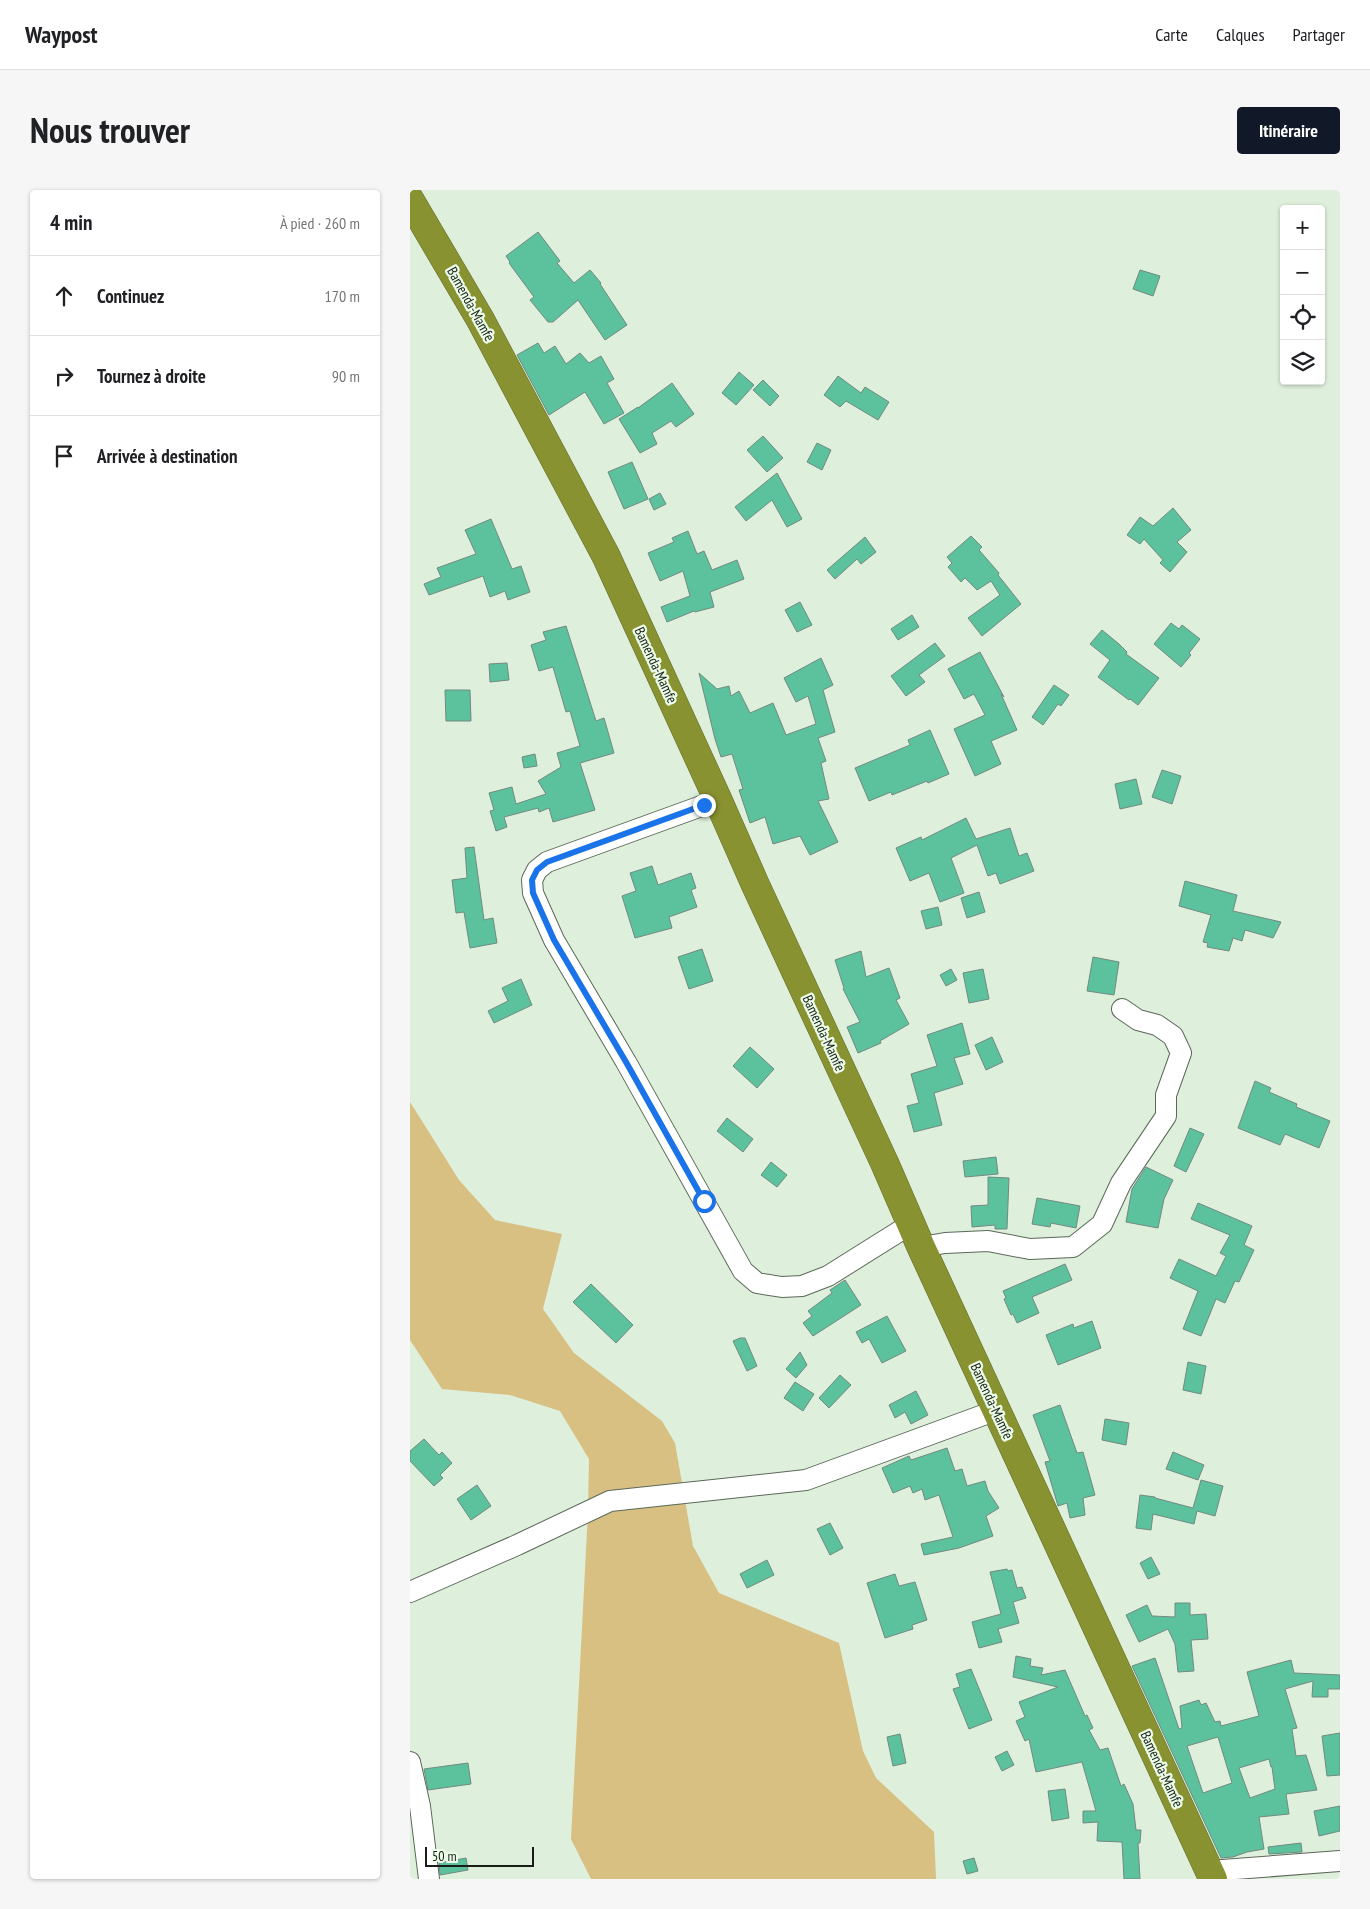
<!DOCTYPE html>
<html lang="fr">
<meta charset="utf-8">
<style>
body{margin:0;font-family:"PT Sans Narrow",sans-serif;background:#f6f6f6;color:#202124}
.controls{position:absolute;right:15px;top:15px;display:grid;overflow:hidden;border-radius:5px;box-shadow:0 1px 4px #0004}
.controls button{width:45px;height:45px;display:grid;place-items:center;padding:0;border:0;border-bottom:1px solid #e0e0e0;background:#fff;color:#202124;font:25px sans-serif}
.scale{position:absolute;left:15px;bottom:12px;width:109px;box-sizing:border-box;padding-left:5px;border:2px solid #181e17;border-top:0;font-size:14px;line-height:18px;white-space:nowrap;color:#181e17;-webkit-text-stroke:4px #ebfce8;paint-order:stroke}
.stop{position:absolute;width:15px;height:15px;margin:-11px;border:4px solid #1a73e8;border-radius:50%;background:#fff}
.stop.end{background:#1a73e8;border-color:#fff;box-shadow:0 1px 5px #0008}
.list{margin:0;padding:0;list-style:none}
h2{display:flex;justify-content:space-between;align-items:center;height:65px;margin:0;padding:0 20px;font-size:21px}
h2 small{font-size:16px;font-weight:400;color:#757577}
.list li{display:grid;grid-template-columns:32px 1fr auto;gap:15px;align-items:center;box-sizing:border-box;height:80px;padding:0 20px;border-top:1px solid #e0e0e0}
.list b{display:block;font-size:19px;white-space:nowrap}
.list em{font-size:16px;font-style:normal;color:#757577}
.icon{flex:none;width:28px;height:28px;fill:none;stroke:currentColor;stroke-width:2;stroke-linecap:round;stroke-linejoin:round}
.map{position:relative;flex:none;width:930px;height:1689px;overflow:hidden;border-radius:5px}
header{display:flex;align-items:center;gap:30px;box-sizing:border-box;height:70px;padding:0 25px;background:#fff;border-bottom:1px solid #e0e0e0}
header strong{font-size:24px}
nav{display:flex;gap:28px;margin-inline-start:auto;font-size:18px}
.intro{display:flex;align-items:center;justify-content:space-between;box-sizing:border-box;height:120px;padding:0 30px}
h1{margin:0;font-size:35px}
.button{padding:12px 22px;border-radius:5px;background:#111827;color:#fff;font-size:18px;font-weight:700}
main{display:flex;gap:30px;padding:0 30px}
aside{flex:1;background:#fff;border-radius:5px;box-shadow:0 1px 4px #0004}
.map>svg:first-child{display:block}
</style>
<header>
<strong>Waypost</strong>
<nav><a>Carte</a><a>Calques</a><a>Partager</a></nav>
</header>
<div class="intro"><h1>Nous trouver</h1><a class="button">Itinéraire</a></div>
<main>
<aside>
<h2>4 min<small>À pied · 260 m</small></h2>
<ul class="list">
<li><svg class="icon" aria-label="ahead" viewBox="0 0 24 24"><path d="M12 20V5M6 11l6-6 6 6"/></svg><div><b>Continuez</b></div><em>170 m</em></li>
<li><svg class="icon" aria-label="right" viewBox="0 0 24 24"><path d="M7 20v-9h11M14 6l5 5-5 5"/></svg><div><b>Tournez à droite</b></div><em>90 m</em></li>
<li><svg class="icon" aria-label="arrive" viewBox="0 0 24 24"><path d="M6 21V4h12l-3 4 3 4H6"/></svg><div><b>Arrivée à destination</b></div></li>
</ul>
</aside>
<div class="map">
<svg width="930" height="1689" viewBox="0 0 930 1689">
<rect width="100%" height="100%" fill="#deefdb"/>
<!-- green -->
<path fill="#d8c083" d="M0 912 49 990 85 1030 152 1044 133 1119 164 1163 252 1231 265 1253 283 1356 309 1403 429 1453 453 1561 466 1588 524 1642 526 1689H181L161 1649 178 1322 179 1269 150 1221 100 1205 32 1199 0 1150Z"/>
<!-- building -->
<g fill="#5cc19d" stroke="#718a80" fill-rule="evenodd">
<path d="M128 42 150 71 147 73 164 93 180 80 191 93 190 94 217 135 195 150 168 110 143 132H138L120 110 124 107 99 73 100 72 96 66Z"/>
<path d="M730 80 750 86 743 106 723 99Z"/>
<path d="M128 153 134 163 145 156 156 174 170 163 179 173 191 166 204 189 197 193 214 223 194 234 175 202 139 225 107 165Z"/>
<path d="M329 182 344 195 326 215 312 203Z"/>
<path d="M428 186 451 203 455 197 479 212 468 230 436 211 430 217 414 205Z"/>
<path d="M353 190 369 206 360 216 343 200Z"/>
<path d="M262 193 284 224 266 237 261 231 242 243 247 254 230 263 209 229 228 217V218Z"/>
<path d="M353 246 373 268 357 282 337 260Z"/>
<path d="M407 253 421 260 412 280 397 272Z"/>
<path d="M222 272 238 309 214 319 198 282Z"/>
<path d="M367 283 392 329 377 337 362 310 336 331 325 317Z"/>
<path d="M250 303 256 314 244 320 239 309Z"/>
<path d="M763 318 781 340 767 352 777 362 760 382 750 373 753 370 734 349 730 354 717 345 730 327 743 336Z"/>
<path d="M81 329 102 379 111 376 120 402 98 410 95 401 80 407 73 386 19 405 14 394 31 387 27 378 66 364 55 340Z"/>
<path d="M278 341 287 364 294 361 302 380 327 370 334 389 300 402 304 417 285 422 284 421 257 432 251 417 280 406 273 381 250 391 238 363 264 352 262 348Z"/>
<path d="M561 346 572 357 569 360 589 383 588 385 611 414 572 446 558 428 590 405 581 391 567 400 555 388 551 392 538 377 542 373 537 367Z"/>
<path d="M455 347 466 362 451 374 447 369 425 389 417 380Z"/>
<path d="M390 412 402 435 387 442 375 420Z"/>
<path d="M502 425 509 437 488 450 481 439Z"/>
<path d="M761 433 769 439 772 435 790 449 779 463 781 465 771 477 744 454Z"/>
<path d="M156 436 186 531 194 528 204 563 170 573 185 620 143 632 139 618 129 622 128 618 94 627 97 637 86 641 80 621 84 620 79 603 102 597 106 614 136 604 128 591 151 577 147 563 170 556 160 521 156 522 143 477 129 481 121 455 136 450 133 442Z"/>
<path d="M692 440 709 454 717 462 716 464 749 488 728 515 720 509 719 510 688 487 700 470 680 454Z"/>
<path d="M525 453 535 466 509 485 515 492 496 506 481 486Z"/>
<path d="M570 462 594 507 591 504 607 540 581 551 591 574 565 586 544 539 575 525 564 504 554 509 538 479Z"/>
<path d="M411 468 423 495 413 500 425 542 408 548 416 571 411 573 419 609 408 611 428 652 400 665 390 646 363 654 355 627 340 633 329 600 333 599 322 564 311 567 305 549 289 483 307 499 319 496 321 506 329 501 340 523 363 513 376 545 406 534 398 506 386 512 374 488Z"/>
<path d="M97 473 99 490 80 492 79 474Z"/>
<path d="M644 495 659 505 651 516 648 514 633 535 622 527Z"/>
<path d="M35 500H60L61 531H36Z"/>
<path d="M520 540 539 584 518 593 517 591 482 605 481 602 459 611 445 578 500 555 498 550Z"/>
<path d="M125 564 127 576 114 578 112 567Z"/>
<path d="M752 580 771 586 762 614 742 607Z"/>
<path d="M726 589 732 614 710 619 705 594Z"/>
<path d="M556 628 566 649 600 638 609 666 617 663 624 681 590 694 586 683 578 686 567 655 541 668 554 703 530 712 519 683 500 691 486 658 511 647 512 650Z"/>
<path d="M64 657 74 730 83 728 87 753 60 758 54 722 46 723 42 690 57 688 55 658Z"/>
<path d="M242 676 248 695 281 683 286 698 281 700 287 717 259 727 262 738 225 748 212 706 226 701 220 683Z"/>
<path d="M775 691 827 705 823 721 871 732 863 748 835 740 832 751 823 748 819 761 797 757 798 753 793 752 801 725 769 716Z"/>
<path d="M569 702 575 722 557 728 551 708Z"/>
<path d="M528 717 532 735 516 739 511 721Z"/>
<path d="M292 759 303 791 279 799 268 767Z"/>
<path d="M451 761 456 787 479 778 490 808 486 810 499 834 470 851 471 853 448 863 437 837 450 832 433 799 434 798 425 770Z"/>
<path d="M683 767 709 772 704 805 677 801Z"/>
<path d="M541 779 547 790 536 796 530 785Z"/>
<path d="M573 779 579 809 559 813 553 783Z"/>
<path d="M111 789 122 815 84 833 78 821 98 811 92 798Z"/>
<path d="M552 833 560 864 544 868 553 894 524 903 532 935 504 942 497 916 509 913 501 884 527 876 517 845Z"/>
<path d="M582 847 593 872 576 880 565 855Z"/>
<path d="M340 857 364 879 347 898 323 876Z"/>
<path d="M845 891 861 898 859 902 887 914 886 917 920 931 909 958 875 944 870 955 828 938Z"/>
<path d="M317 928 343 949 333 962 307 941Z"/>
<path d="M780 938 794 944 776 982 764 976Z"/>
<path d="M586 967 588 984 555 987 553 971Z"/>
<path d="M361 972 377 985 367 997 351 985Z"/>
<path d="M736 977 763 990 754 1009 748 1038 716 1032 722 999Z"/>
<path d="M578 987 599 988 597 1039H585V1035L562 1037 561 1016 578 1015Z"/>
<path d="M627 1008 670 1016 666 1038 641 1033 640 1037 622 1034Z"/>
<path d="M788 1013 842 1036 834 1055 844 1060 829 1092 825 1091 815 1113 806 1109 791 1146 773 1139 788 1101 760 1088 769 1069 806 1086 816 1066 810 1063 820 1045 781 1029Z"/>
<path d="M655 1074 662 1090 622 1107 629 1123 607 1133 603 1124 601 1125 594 1109 596 1108 593 1101Z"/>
<path d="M435 1090 451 1115 403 1146 393 1133 402 1126 398 1121 422 1103 420 1100Z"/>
<path d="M181 1094 223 1135 206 1153 163 1112Z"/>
<path d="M477 1126 496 1161 472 1173 459 1149 452 1153 446 1142Z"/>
<path d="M682 1131 691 1158 648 1175 636 1145 663 1134 664 1138Z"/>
<path d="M330 1148H335L347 1176 337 1181 323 1151Z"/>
<path d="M390 1162 397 1175 386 1188 376 1179Z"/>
<path d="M778 1172 796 1176 791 1204 773 1200Z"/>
<path d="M430 1185 441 1195 419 1218 409 1208Z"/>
<path d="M385 1192 404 1204 393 1221 374 1208Z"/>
<path d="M506 1201 518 1225 501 1234 495 1222 485 1228 479 1215Z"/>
<path d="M650 1215 667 1263 673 1262 685 1305 673 1308 675 1325 660 1328 657 1313 648 1316 635 1272 640 1271 623 1225Z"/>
<path d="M695 1229 719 1233 716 1255 692 1250Z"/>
<path d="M14 1249 29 1265 32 1262 42 1273 30 1285 33 1288 24 1296 0 1271V1261Z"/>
<path d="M537 1258 545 1281 552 1279 557 1296 575 1291 578 1301 589 1318 576 1326 583 1346 549 1358 514 1365 511 1354 543 1347 529 1305 515 1310 512 1299 503 1303 500 1296 483 1303 472 1278 499 1266 501 1270Z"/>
<path d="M763 1262 794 1275 788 1290 756 1279Z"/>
<path d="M791 1290 813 1296 805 1326 787 1321 784 1334 743 1324 741 1340 726 1338 730 1305 745 1307V1308L783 1318Z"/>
<path d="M67 1295 81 1316 61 1330 47 1309Z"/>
<path d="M420 1333 433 1358 420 1365 407 1339Z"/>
<path d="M741 1367 750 1384 738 1389 730 1373Z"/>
<path d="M357 1370 364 1385 337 1398 330 1384Z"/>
<path d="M597 1379 598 1381 602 1380 607 1398 612 1397 616 1408 603 1412 609 1433 588 1439 592 1452 569 1458 562 1432 591 1424 580 1382Z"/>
<path d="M485 1384 489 1396 505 1392 517 1430 502 1435 503 1439 475 1448 457 1393Z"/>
<path d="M765 1413H780V1425L796 1424 798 1449 781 1450 784 1481 768 1482 765 1454 758 1439 729 1452 716 1425 737 1415 742 1426 765 1427Z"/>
<path d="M606 1466 621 1469 620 1476 633 1478 631 1485 655 1480 675 1526 677 1525 683 1538 679 1540 690 1560 698 1558 711 1596 714 1594 723 1614 726 1640H731L730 1653H728L730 1689H714L712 1652 687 1651 688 1632 673 1633V1621H686L672 1572 626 1582 619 1549 615 1551 606 1531 615 1527 609 1512 648 1497 603 1487Z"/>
<path d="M745 1468 769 1539 772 1538 770 1516 789 1510 791 1515 796 1513 805 1532 810 1531 811 1536 849 1526 837 1482 881 1470 884 1483 930 1485V1499H918V1507H902L903 1491 875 1499 887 1538 882 1539 886 1566 896 1565 907 1600 876 1604 879 1624 849 1627 854 1659 837 1662 823 1667 811 1668 722 1476ZM808 1547 822 1593 793 1603 777 1556ZM859 1569 861 1577H862L865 1599 840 1608 829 1578Z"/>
<path d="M561 1479 582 1530 559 1539 543 1499 550 1497 546 1484Z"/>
<path d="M930 1543V1585L917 1586 912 1546Z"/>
<path d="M490 1544 496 1573 483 1576 477 1547Z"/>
<path d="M597 1561 604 1575 592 1581 585 1567Z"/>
<path d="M58 1573 61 1594 18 1600 14 1579Z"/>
<path d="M655 1599 659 1628 642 1631 638 1601Z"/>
<path d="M930 1616V1641L909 1646 904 1621Z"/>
<path d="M891 1653 892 1662 859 1664 858 1657Z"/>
<path d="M56 1668 58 1680 30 1685 29 1673Z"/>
<path d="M564 1668 568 1681 557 1684 553 1671Z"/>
</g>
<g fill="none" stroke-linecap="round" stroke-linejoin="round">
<!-- minor casing -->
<g stroke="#5a6958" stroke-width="22">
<g id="minor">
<path d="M308 610 137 672 127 680 122 690 123 703 144 750 216 872 333 1081 347 1093 372 1097 392 1096 418 1086 501 1034"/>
<path d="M511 1057 535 1053 578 1051 620 1059 663 1057 692 1034 711 993 756 926V905L771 863 763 846 747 835 728 830 712 819"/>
<path d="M0 1402 107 1355 200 1311 396 1290 587 1220"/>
<path d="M0 1572 10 1616 19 1689"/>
<path d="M799 1681 930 1671"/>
</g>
</g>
<!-- highway casing -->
<g stroke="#616927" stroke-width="29">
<path id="highway" d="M0 10 70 129 196 366 308 610 345 694 475 974 511 1057 803 1689"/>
</g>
<!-- minor -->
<use href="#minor" stroke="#fff" stroke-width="20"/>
<!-- highway -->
<use href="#highway" stroke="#899230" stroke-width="28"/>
</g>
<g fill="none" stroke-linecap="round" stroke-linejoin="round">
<!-- route -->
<path stroke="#1a73e8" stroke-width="6" d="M294 1011 216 872 144 750 123 703 122 690 127 680 137 672 294 615"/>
</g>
<g text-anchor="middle" stroke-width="4.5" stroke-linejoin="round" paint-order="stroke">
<!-- street labels -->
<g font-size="14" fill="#181e17" stroke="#ebfce8">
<text transform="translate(61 114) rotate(61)" y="5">Bamenda-Mamfe</text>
<text transform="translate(246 475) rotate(65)" y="5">Bamenda-Mamfe</text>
<text transform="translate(414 843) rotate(65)" y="5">Bamenda-Mamfe</text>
<text transform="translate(582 1211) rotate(65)" y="5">Bamenda-Mamfe</text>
<text transform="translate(752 1579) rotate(65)" y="5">Bamenda-Mamfe</text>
</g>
</g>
</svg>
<div class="controls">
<button>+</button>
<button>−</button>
<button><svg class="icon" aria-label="locate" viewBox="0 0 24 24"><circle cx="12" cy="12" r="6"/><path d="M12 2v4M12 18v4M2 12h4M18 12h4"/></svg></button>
<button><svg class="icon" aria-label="layers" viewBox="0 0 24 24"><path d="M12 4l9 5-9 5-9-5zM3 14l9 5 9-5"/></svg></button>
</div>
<div class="scale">50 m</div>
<div class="stop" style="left:294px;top:1011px"></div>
<div class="stop end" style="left:294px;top:615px"></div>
</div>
</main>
